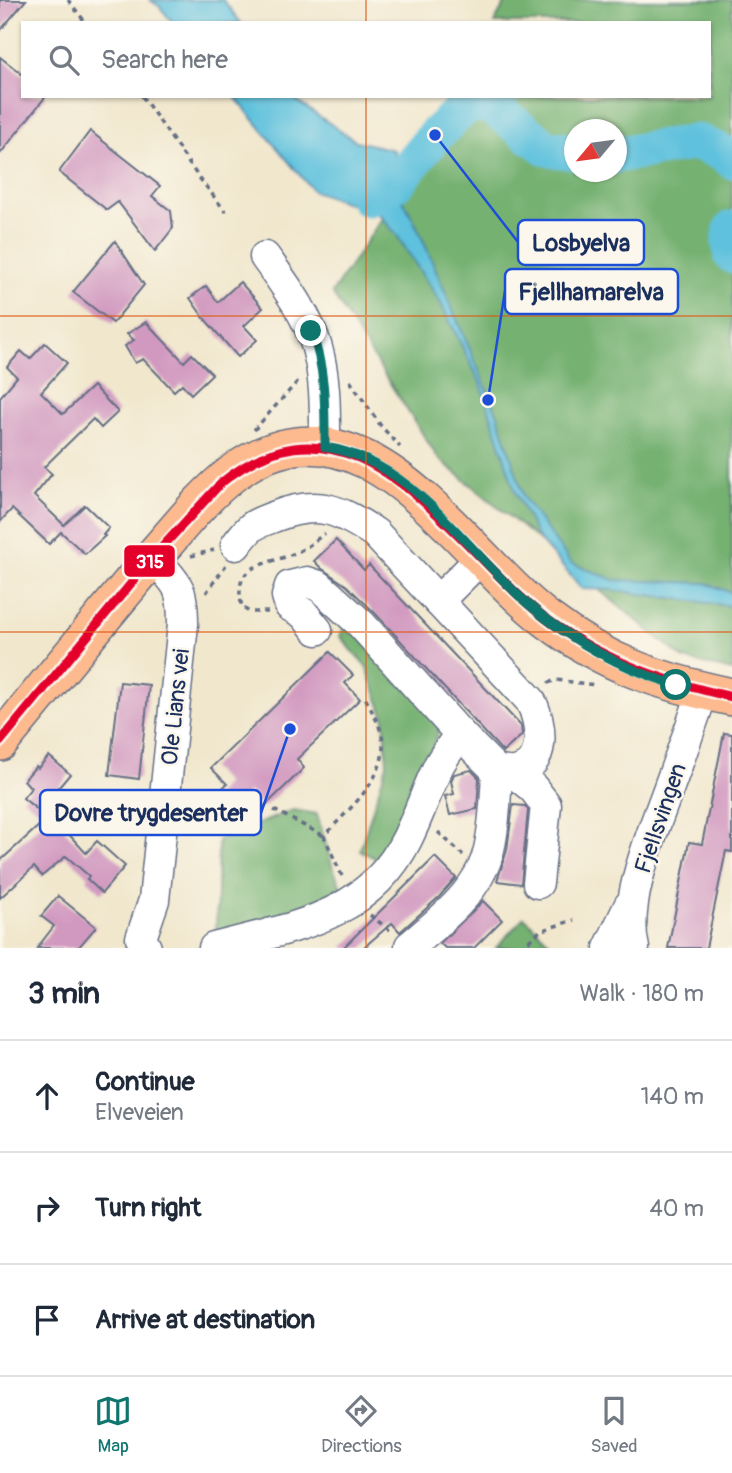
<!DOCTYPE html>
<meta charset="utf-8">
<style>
body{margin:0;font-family:Pangolin,sans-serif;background:#f6f6f7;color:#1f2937}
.compass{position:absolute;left:564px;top:119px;width:63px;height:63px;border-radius:50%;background:#fff;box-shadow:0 2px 5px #0004;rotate:241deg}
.stop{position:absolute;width:21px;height:21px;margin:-16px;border:5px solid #0f766e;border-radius:50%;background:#fff}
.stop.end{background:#0f766e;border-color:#fff;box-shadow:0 2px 7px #0008}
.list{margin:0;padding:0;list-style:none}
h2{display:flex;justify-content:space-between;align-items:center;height:91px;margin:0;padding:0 28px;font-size:30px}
h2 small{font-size:23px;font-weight:400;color:#747a83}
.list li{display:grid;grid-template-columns:46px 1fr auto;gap:21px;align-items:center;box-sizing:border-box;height:112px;padding:0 28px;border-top:2px solid #e0e1e3}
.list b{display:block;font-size:26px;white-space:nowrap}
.list p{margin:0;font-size:23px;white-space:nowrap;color:#747a83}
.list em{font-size:23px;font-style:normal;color:#747a83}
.icon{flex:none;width:38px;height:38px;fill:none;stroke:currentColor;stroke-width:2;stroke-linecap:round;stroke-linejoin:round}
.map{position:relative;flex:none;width:732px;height:948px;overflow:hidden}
.search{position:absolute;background:#fff;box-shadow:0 2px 5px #0004;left:21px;right:21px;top:21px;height:77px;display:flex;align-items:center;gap:18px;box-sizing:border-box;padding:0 24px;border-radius:0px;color:#747a83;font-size:26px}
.sheet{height:427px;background:#fff}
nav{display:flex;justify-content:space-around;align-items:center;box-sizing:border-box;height:98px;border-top:2px solid #e0e1e3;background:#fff;font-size:19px;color:#747a83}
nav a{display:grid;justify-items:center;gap:4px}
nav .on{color:#0f766e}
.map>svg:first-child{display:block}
</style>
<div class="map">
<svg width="732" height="948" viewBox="0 0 732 948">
<rect width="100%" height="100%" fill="#fbf7ec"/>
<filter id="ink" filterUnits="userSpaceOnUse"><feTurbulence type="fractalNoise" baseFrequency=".0143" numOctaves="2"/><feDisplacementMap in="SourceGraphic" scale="14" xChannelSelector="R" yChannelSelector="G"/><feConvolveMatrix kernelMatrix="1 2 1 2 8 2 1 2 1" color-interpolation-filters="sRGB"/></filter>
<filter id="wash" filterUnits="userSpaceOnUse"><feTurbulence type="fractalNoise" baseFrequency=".00686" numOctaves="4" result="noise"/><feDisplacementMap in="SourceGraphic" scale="28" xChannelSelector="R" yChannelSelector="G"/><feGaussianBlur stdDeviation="1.57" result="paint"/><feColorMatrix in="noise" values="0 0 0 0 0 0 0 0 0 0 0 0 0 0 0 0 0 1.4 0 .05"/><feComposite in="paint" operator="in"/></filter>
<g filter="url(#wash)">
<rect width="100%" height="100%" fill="#f1e7cd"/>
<!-- forest -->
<g fill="#75b171" stroke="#487068" stroke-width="2" fill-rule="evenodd">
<path d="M507 0H732V671L684 659 438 458 332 293 399 193 397 182 449 96H709V23H494ZM574 130H616V172H574Z"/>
<path d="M347 623 441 724 429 760 380 861 360 850 387 764 384 716 367 668 340 636Z"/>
<path d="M293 810 317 814 332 865 343 892 306 911 216 939 218 840Z"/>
<path d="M524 917 556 948H496Z"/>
</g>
<!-- water -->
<g fill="#5fc1dd" stroke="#3d789e" stroke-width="2">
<path d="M150 0H223L241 23H173L159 6Z"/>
<path d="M234 96H294L298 102 356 141 394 150 399 192 419 231 498 415 524 498 571 563 614 580 706 583 732 593V606L611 590 582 589 537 537 515 491 481 384 439 300 396 234 379 214 313 191Z"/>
</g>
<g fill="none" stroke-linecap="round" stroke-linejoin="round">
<!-- river -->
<g stroke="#5fc1dd" stroke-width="37">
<path d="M616 155 698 142 725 154 732 161"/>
<path d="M368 198 397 182 435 135 467 105 488 104 547 148 574 152"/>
<path d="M732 229 730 242 732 255"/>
</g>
</g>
<g id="blocks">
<!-- building -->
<g fill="#d199c0">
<path d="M0 0H26L0 31Z"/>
<path d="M0 57 23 75V96H46L0 154Z"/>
<path d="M90 131 160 186 152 196 171 211 173 228 155 251 118 202 107 210 59 172Z"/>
<path d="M115 241 144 285 113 323 73 292Z"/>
<path d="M240 282 263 308 244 326 257 340 238 357 203 317 190 298 206 286 218 302Z"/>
<path d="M146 322 184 362 192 354 212 374 191 394 182 384 174 391 143 359 135 363 125 346 134 340 127 334Z"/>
<path d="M45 343 67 363 41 392 63 414 93 386 118 412 101 428 93 419 44 467 52 474 34 496 64 525 85 505 109 528 103 535 105 536 85 554 61 532 49 544 12 509 0 522V397L17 377 7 367 21 351 30 359Z"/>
<path d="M336 540 364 570 369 565 521 726 522 735 503 752 374 612 347 586 321 568 314 561Z"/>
<path d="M330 652 353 675 345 683 360 699 297 759 304 768 264 807 249 792 231 808 217 793 227 784 211 768Z"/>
<path d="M120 682 149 685 139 779 109 775Z"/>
<path d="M724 733 732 734V852L726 851 706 948H668L689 842 702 844Z"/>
<path d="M49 756 70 774 39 811 23 798 31 788 24 780 36 766 38 768Z"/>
<path d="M471 770 479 778 477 809 450 815 445 796 454 794 451 781 454 774Z"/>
<path d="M513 805 525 806 528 810 521 884 497 881 507 850Z"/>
<path d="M51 815 86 853 97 841 125 866 102 893 87 879 89 876 66 856 42 876 34 867 0 898V861Z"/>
<path d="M435 857 456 878 439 897 400 932 392 923 363 948H343Z"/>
<path d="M58 896 96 927 78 948H37L54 926 41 916Z"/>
<path d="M483 901 502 920 474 948H445L440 943Z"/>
</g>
</g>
</g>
<g filter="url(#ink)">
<use href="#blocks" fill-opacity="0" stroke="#666f85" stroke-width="2"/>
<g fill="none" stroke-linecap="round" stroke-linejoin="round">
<!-- minor casing -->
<g stroke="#666f85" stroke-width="33">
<g id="minor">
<path d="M265 257C285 285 308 315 317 348 326 380 325 413 325 447"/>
<path d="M236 545C252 524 252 525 276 516 319 500 338 509 375 533L530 700C542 721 548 767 514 772 509 773 503 771 497 771"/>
<path d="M438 601 481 558"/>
<path d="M317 630 303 613 290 606 287 596 290 586 307 582 319 586 361 624 460 734 497 771C496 795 494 846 483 867 468 900 438 922 410 946"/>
<path d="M514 773 533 788 546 805 538 883"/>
<path d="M146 948 141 938 154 900 183 624C183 587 178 584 153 558"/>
<path d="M214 948C291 927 367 919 407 839 419 815 427 789 439 765 445 754 453 744 460 734"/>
<path d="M609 948 629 906"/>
<path d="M634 948C622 901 653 832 669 787 681 755 692 723 703 691"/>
</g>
</g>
<!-- major casing -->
<g stroke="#666f85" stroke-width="40">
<path id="major" d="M0 742C51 680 101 619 152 558 178 529 202 497 232 474 362 376 460 554 548 620 607 665 661 682 732 697"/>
</g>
<!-- path -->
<g stroke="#666f85" stroke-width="3.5" stroke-dasharray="5 5" stroke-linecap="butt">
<path d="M68 0 86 23"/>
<path d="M142 96 197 175 226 212"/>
<path d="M350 381 381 426 400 447"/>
<path d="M254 430 298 381"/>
<path d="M191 556 214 550"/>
<path d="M206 593 226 565"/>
<path d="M268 612H249L242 607C231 561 266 567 297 552 307 548 316 540 325 533"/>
<path d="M548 683 556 680 596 685"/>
<path d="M274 810 324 836"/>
<path d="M438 832 463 855"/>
<path d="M342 876 324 836C351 806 397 771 379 726 375 716 369 706 365 697"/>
<path d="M370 915 392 932"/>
<path d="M521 948 540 931 574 920"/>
</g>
<!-- minor -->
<use href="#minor" stroke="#fff" stroke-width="30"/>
<!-- major -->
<use href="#major" stroke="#fcba8e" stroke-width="37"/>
<!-- bus-1 casing -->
<g stroke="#fbf7ec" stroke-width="14">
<path id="bus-1" d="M0 742 152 558 221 483C359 370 454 552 552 623 607 662 666 682 732 697"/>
</g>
<!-- bus-1 -->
<use href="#bus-1" stroke="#e4002b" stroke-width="9"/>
</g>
</g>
<g fill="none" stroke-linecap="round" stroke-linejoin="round" filter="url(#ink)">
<!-- route -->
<path stroke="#0f766e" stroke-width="9" d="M311 331C326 369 325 407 325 447 413 461 465 549 528 604 571 641 621 668 676 685"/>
</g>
<!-- grid -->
<path fill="none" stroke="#de5710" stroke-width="2" stroke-opacity="0.55" d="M366 0V23M366 96V948M0 316H732M0 632H732"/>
<g text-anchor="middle" stroke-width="5" stroke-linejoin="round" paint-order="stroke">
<!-- street labels -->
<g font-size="23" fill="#1b2f5e" stroke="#fbf7ec">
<text transform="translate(175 707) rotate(-84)" y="8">Ole Lians vei</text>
<text transform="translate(660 818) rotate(-71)" y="8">Fjellsvingen</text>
</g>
</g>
<!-- callouts -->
<path fill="none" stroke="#1d4ed8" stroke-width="2.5" d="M435 135L518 242M488 400L505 291M290 729L261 813"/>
<g fill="#1d4ed8" stroke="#fbf7ec" stroke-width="2.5">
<circle cx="435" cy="135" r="7"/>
<circle cx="488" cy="400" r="7"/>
<circle cx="290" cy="729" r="7"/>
</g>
<g fill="#fbf7ec" stroke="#1d4ed8" stroke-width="2.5">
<rect x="518" y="220" width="126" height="45" rx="7"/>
<rect x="505" y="269" width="173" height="45" rx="7"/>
<rect x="40" y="790" width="221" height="45" rx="7"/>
</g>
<g font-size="24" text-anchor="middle" font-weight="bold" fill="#1b2f5e">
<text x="581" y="251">Losbyelva</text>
<text x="591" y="300">Fjellhamarelva</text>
<text x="151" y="821">Dovre trygdesenter</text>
</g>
<rect stroke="#fbf7ec" stroke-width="2.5" x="123" y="544" width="53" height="34" rx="7" fill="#e4002b"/>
<g font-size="19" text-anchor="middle" font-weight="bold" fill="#fff">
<text x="150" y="568">315</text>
</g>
</svg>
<svg class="compass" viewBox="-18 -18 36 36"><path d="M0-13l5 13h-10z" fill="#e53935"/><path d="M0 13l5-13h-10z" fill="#747a83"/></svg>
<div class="stop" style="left:676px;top:685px"></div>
<div class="stop end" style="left:311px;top:331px"></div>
<div class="search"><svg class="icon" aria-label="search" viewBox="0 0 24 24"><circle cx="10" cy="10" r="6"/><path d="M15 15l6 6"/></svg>Search here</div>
</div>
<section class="sheet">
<h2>3 min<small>Walk · 180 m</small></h2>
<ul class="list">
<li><svg class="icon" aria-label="ahead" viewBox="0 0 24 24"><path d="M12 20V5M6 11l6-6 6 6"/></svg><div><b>Continue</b><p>Elveveien</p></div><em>140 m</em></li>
<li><svg class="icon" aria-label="right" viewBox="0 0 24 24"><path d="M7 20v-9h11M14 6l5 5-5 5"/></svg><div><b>Turn right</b></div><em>40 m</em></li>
<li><svg class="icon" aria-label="arrive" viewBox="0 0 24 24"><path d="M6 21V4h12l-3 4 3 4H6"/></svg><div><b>Arrive at destination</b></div></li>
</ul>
</section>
<nav>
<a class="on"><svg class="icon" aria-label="map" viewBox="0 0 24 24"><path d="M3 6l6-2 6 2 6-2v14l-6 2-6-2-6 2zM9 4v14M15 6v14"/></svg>Map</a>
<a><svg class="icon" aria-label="directions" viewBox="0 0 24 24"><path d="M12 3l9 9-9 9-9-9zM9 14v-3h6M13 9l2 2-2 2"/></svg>Directions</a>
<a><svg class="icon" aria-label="saved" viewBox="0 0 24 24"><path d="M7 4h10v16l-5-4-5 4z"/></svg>Saved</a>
</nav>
